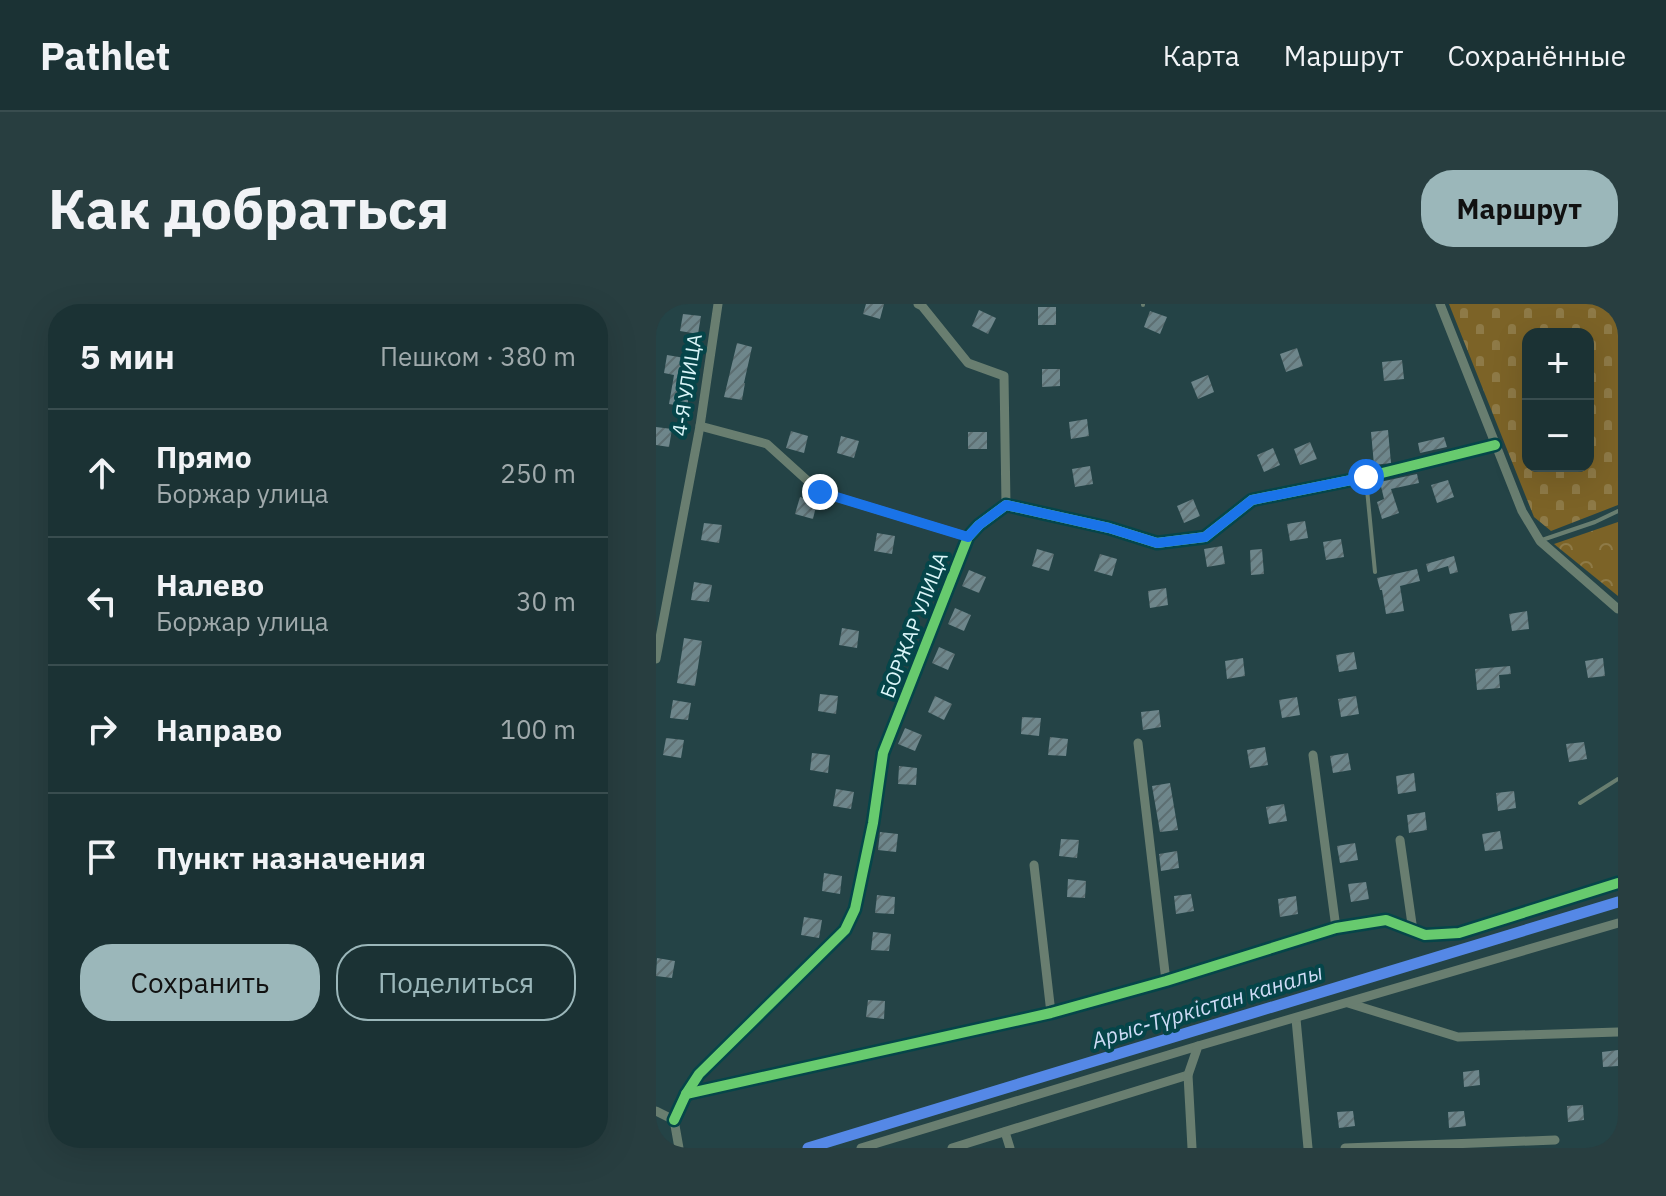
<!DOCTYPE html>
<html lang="ru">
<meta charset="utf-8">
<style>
body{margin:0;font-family:"IBM Plex Sans",sans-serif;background:#283e40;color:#f1f3f6}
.controls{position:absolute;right:24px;top:24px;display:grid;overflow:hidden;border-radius:16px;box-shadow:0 8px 32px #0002}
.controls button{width:72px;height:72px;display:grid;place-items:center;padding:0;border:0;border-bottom:2px solid #394d4f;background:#1b3234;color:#f1f3f6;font:40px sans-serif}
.stop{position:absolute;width:24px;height:24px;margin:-18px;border:6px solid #1a73e8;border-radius:50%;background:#fff}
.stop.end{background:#1a73e8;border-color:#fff;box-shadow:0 2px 8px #0008}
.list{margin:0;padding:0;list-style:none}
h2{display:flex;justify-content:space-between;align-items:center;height:104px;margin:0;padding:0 32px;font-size:34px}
h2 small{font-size:26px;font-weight:400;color:#a0aaac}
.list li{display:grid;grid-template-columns:52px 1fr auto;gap:24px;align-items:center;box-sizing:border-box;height:128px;padding:0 32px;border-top:2px solid #394d4f}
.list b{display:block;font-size:30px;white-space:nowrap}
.list p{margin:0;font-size:26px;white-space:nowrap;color:#a0aaac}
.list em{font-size:26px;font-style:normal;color:#a0aaac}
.actions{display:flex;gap:16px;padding:24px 32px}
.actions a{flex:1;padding:18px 0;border:2px solid #9bb7ba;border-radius:32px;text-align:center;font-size:28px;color:#9bb7ba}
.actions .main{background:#9bb7ba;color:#111}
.icon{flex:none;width:44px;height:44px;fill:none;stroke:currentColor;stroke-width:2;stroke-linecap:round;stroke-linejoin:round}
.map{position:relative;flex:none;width:962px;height:844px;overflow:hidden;border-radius:32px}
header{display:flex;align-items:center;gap:48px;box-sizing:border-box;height:112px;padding:0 40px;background:#1b3234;border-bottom:2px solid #394d4f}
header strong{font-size:38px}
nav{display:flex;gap:44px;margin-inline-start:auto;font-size:28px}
.intro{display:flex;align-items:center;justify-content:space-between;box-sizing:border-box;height:192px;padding:0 48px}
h1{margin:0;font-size:56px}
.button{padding:20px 36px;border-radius:32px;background:#9bb7ba;color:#111;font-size:28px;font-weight:700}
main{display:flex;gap:48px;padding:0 48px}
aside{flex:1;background:#1b3234;border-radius:32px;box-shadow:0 8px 32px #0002}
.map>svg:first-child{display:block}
</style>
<header>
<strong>Pathlet</strong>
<nav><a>Карта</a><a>Маршрут</a><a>Сохранённые</a></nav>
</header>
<div class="intro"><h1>Как добраться</h1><a class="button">Маршрут</a></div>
<main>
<aside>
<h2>5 мин<small>Пешком · 380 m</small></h2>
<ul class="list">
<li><svg class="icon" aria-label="ahead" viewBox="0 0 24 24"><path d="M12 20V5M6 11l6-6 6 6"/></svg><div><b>Прямо</b><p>Боржар улица</p></div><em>250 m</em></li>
<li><svg class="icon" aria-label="left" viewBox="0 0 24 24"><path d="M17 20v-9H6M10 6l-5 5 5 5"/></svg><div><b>Налево</b><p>Боржар улица</p></div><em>30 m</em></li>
<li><svg class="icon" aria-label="right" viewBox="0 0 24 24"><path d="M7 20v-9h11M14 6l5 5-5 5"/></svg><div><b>Направо</b></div><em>100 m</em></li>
<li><svg class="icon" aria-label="arrive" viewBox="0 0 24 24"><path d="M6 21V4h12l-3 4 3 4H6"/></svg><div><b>Пункт назначения</b></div></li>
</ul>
<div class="actions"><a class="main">Сохранить</a><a>Поделиться</a></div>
</aside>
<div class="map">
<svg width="962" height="844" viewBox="0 0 962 844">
<defs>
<pattern id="forest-crowns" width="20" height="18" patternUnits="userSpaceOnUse" patternTransform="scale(2)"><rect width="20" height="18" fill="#7c6327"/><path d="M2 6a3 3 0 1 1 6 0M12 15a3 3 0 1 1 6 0" fill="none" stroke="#8e7a47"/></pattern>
<pattern id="cemetery-stones" width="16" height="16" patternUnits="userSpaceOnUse" patternTransform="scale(2)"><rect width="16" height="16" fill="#7c6327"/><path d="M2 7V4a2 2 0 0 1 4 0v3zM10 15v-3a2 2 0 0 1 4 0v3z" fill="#8e7a47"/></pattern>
<pattern id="building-hatch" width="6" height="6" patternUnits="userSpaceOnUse" patternTransform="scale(2)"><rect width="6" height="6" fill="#6e868b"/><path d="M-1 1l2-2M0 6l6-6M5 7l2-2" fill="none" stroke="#5c6e71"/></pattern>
</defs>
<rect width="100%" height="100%" fill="#244346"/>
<!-- forest -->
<path fill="url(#forest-crowns)" d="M962 218V292L898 240Z"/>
<!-- cemetery -->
<path fill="url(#cemetery-stones)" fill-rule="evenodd" d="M793 0H962V201L895 227 878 213ZM872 30H932V162H872Z"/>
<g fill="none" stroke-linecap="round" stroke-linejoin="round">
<!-- canal -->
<path stroke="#5588e6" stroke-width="11" d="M152 844 962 598"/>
</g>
<!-- building -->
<g fill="url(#building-hatch)">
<path d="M210 0H228L224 15 207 10Z"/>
<rect x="382" y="3" width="18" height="18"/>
<path d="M323 6 340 14 332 30 316 22Z"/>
<path d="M494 7 511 13 504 30 488 23Z"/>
<path d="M27 10 45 12 42 30 24 27Z"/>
<path d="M81 39 96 43 88 79H89L86 96 68 93Z"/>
<path d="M641 44 647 62 630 68 624 50Z"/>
<path d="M11 51 29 54 24 84 34 86 31 103 13 100 18 71 8 69Z"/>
<path d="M746 56 748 75 728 77 726 58Z"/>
<path d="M386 65H404V82L386 83Z"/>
<path d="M552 71 558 88 542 95 535 78Z"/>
<path d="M431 115 433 132 415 135 413 118Z"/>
<path d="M0 123 16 125 13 143 0 141Z"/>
<path d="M732 126 735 159 718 161 715 128Z"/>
<path d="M135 127 152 132 148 149 130 144Z"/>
<rect x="312" y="128" width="19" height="17"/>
<path d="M185 132 203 137 198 154 181 149Z"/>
<path d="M788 133 791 143 764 149 762 139Z"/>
<path d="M654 138 661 155 644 161 638 145Z"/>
<path d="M617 144 624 161 608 168 601 151Z"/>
<path d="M434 162 437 180 419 183 416 165Z"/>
<path d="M761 170 763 179 735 185 743 209 726 215 721 198 728 195 724 178Z"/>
<path d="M792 176 798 193 781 199 775 181Z"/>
<path d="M144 193 161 198 157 215 139 210Z"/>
<path d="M537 195 544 212 528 219 521 202Z"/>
<path d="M649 217 652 234 634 237 631 220Z"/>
<path d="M48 219 66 221 63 239 45 236Z"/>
<path d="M221 229 239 232 236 250 218 247Z"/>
<path d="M685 235 688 253 670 256 667 238Z"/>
<path d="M566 242 569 260 551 263 548 245Z"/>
<path d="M381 245 398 250 393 267 376 262Z"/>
<path d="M606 245 608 270 595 271 594 246Z"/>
<path d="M444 250 461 255 456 272 438 267Z"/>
<path d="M798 252 802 268 794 270 792 262 772 268 770 260Z"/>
<path d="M761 265 764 277 744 282 748 307 730 310 726 286H724L721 274Z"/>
<path d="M313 266 330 273 323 289 306 282Z"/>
<path d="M38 278 56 281 53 298 35 296Z"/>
<path d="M510 284 512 301 494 304 492 287Z"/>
<path d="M299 304 315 311 308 327 292 320Z"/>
<path d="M871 307 873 325 856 327 853 310Z"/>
<path d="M186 324 203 327 201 344 183 341Z"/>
<path d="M28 334 46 337 39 382 21 379Z"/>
<path d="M283 343 299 350 292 366 276 359Z"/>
<path d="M698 348 701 365 683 368 680 351Z"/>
<path d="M587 354 589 372 571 375 569 357Z"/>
<path d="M947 354 949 372 932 374 929 357Z"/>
<path d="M854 362 855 370 843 371 844 384 821 386 819 365Z"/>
<path d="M164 390 182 392 180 410 162 407Z"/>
<path d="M279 392 296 400 288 416 272 408Z"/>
<path d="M700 392 703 410 685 413 682 395Z"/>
<path d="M641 393 644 411 626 414 623 396Z"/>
<path d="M17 396 35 399 32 416 14 414Z"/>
<path d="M503 406 505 423 487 426 485 408Z"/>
<path d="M366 413 385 414 383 432 365 430Z"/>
<path d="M249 424 266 431 259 447 242 440Z"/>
<path d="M394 433 412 435 410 452 392 451Z"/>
<path d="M10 434 28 436 25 454 7 451Z"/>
<path d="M928 438 931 455 913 458 910 440Z"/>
<path d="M609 443 612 461 594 464 591 446Z"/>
<path d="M156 449 174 451 172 469 154 466Z"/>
<path d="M692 449 695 466 677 469 674 452Z"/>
<path d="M243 462 261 464 260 481 242 480Z"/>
<path d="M758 469 760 487 742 490 740 472Z"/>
<path d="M514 479 522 526 504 528 496 482Z"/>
<path d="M180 485 198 488 195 505 177 502Z"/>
<path d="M858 487 860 504 842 507 840 489Z"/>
<path d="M628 500 631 517 613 520 610 503Z"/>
<path d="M769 508 771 526 753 529 751 511Z"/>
<path d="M844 527 847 545 829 547 826 530Z"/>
<path d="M224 528 242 530 240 548 222 546Z"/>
<path d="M405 535 423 536 421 554 403 552Z"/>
<path d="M699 539 702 556 684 559 681 542Z"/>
<path d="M521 547 523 564 505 567 503 550Z"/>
<path d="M168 569 186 572 184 590 166 587Z"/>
<path d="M412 575 430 577 429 594 411 593Z"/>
<path d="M710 578 713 595 695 598 692 580Z"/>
<path d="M535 590 538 607 520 610 518 592Z"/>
<path d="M221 591 239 593 238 610 219 609Z"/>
<path d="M640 592 642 610 624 613 622 595Z"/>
<path d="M148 613 166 616 163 634 145 631Z"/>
<path d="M217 628 235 630 233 647 215 646Z"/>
<path d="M1 654 19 657 16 674 0 672Z"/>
<path d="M212 696 229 697 228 715 210 713Z"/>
<path d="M962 746V762L947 763 946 748Z"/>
<path d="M823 766 824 781 808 783 807 768Z"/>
<path d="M927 801 928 816 912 818 911 802Z"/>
<path d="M697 807 699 822 683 824 681 808Z"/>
<path d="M808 807 810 822 793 824 792 808Z"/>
</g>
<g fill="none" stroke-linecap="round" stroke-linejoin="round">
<!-- service -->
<g stroke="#697e70" stroke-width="4">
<path d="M487 1V0"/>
<path d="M710 175 719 268"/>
<path d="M886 236 939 218 962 207"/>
<path d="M924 499 962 475"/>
</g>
<!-- minor -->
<g stroke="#697e70" stroke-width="9">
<path d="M262 0 266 2 312 59 348 72 350 201"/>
<path d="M784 0 866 207 884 237 962 305"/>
<path d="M44 122 111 140 164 188 312 233"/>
<path d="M0 355 44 122 62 0"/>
<path d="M482 439 510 677"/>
<path d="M657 451 680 624"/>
<path d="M744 536 757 627"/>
<path d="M378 561 395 709"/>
<path d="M692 699 802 733 962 728"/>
<path d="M640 715 652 844"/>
<path d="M30 790 395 709 510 677 680 624 730 616 769 631 803 629 962 579"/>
<path d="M0 807 18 816 23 844"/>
<path d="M18 816 30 790 43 770 189 626 199 605 217 519 227 449 312 233 323 221 350 201 453 224 501 239 549 233 596 196 710 173 839 141"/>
<path d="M349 828 354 844"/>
<path d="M205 844 542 742"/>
<path d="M296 844 532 771"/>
<path d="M536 844 532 771 542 742 962 619"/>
<path d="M689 844 899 836"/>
</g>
<!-- cycleway casing -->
<g stroke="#054549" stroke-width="15">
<g id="cycleway">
<path d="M30 790 395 709 510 677 680 624 730 616 769 631 803 629 962 579"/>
<path d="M18 816 30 790 43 770 189 626 199 605 217 519 227 449 312 233 323 221 350 201 453 224 501 239 549 233 596 196 710 173 839 141"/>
</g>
</g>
<!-- cycleway -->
<use href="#cycleway" stroke="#67ca6e" stroke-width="10"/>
</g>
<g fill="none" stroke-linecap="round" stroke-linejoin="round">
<!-- route -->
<path stroke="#1a73e8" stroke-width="10" d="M164 188 312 233 323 221 350 201 453 224 501 239 549 233 596 196 710 173"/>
</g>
<g text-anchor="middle" stroke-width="8" stroke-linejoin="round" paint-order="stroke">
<!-- street labels -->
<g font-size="20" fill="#dbf6f9" stroke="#054549">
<text transform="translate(31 81) rotate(-81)" y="7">4-Я УЛИЦА</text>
<text transform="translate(258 321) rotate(-69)" y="7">БОРЖАР УЛИЦА</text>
</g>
<!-- water labels -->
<g font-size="22" font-style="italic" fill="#cedcf6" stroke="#054549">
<text transform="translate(551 702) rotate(-17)" y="8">Арыс-Түркістан каналы</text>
</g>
</g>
</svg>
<div class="controls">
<button>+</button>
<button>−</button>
</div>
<div class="stop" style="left:710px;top:173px"></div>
<div class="stop end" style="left:164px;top:188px"></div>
</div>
</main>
